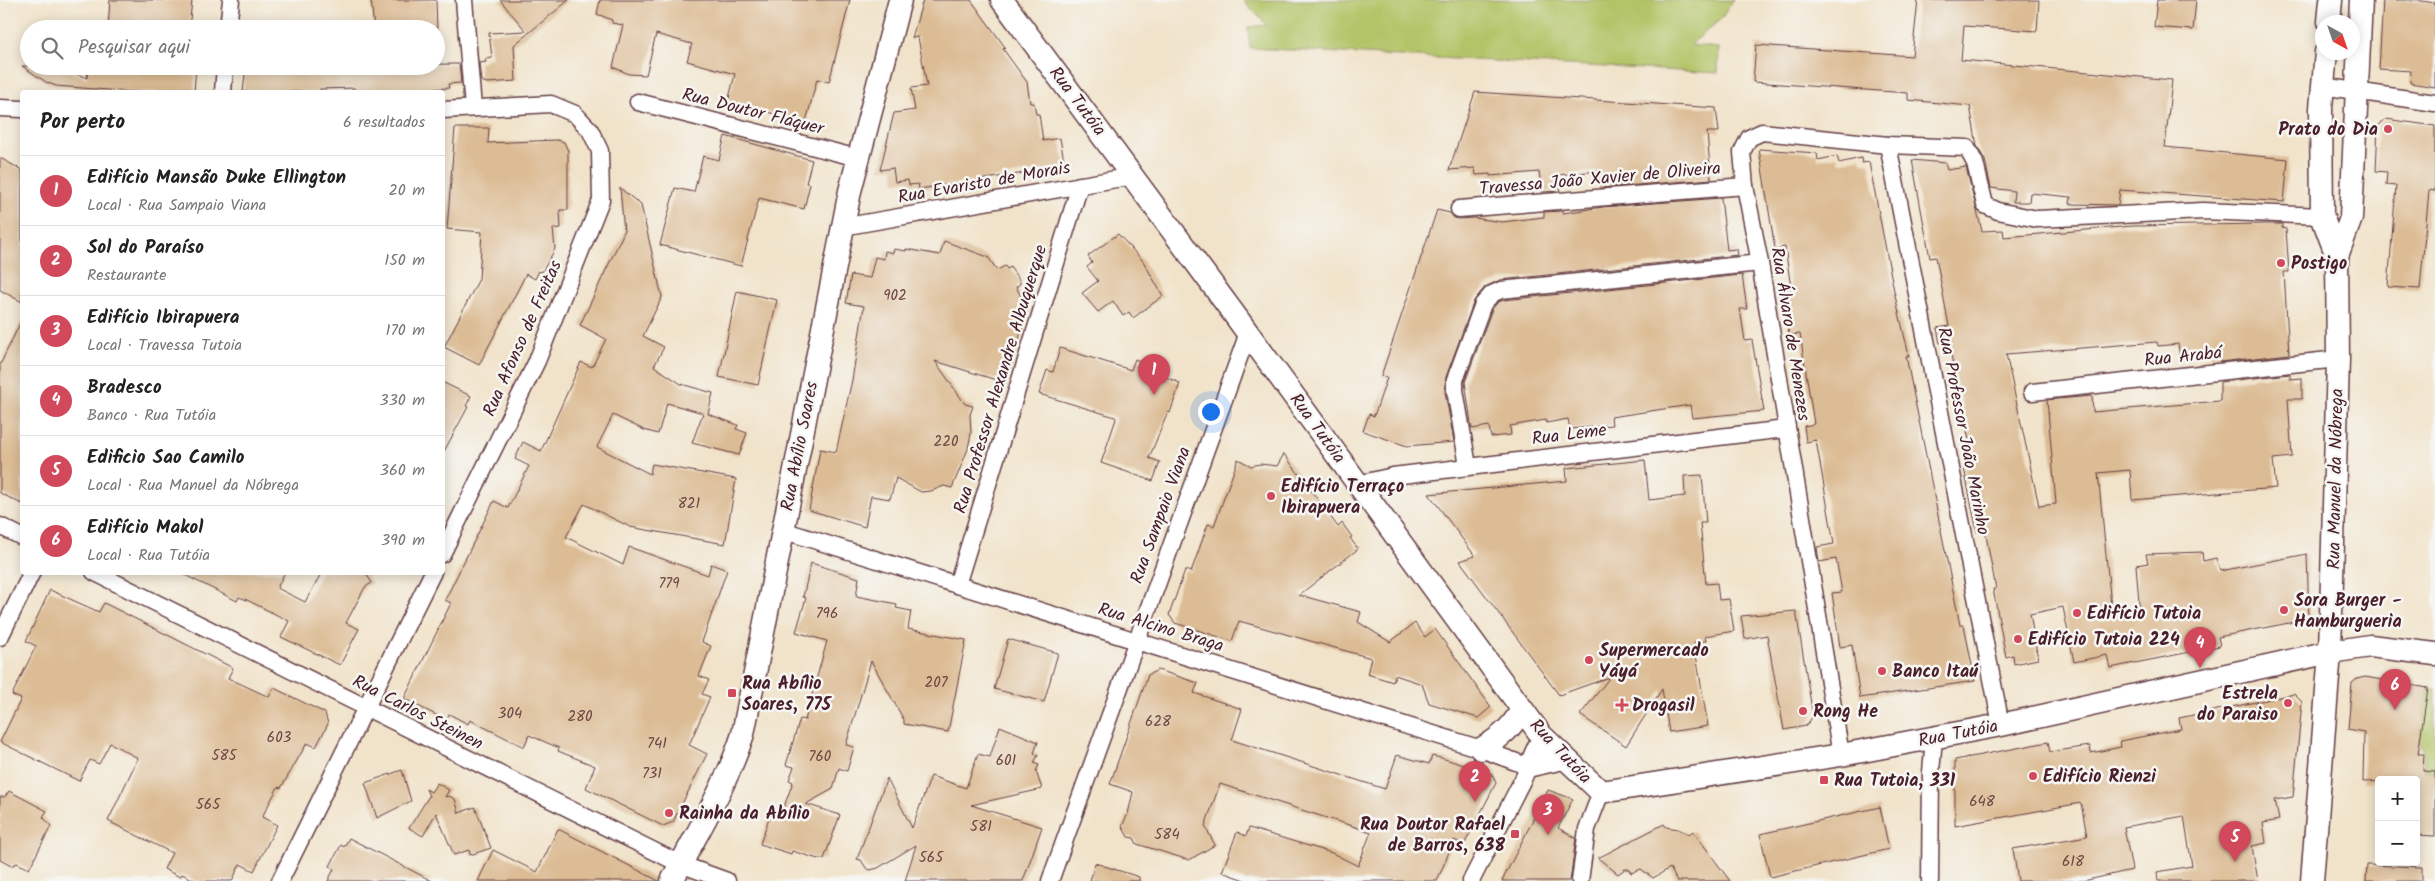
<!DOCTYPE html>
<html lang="pt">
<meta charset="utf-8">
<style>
body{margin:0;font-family:Kalam,sans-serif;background:#f6f6f6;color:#222}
.controls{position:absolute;right:15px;bottom:15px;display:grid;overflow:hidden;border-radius:5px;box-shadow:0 2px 12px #0003}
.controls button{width:45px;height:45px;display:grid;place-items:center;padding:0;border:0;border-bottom:1px solid #e0e0e0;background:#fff;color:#222;font:25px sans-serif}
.compass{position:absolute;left:2315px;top:15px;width:45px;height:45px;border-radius:50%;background:#fff;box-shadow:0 2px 12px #0003;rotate:140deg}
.you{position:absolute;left:1210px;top:411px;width:18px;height:18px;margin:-12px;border:4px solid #fff;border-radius:50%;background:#1a73e8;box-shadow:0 0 0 8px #1a73e833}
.badge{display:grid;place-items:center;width:32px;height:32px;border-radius:50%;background:#d1495b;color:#fff;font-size:16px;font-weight:700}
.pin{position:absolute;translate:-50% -41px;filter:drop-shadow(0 1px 2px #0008)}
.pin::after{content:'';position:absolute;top:26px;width:18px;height:15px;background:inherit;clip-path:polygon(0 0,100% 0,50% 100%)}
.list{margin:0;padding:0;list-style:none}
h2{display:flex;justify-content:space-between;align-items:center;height:65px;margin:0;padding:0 20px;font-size:21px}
h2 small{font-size:16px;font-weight:400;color:#767676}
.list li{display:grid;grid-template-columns:32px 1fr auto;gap:15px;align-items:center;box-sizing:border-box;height:70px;padding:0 20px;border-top:1px solid #e0e0e0}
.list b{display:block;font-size:19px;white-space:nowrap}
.list p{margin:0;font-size:16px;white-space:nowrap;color:#767676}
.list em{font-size:16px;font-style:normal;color:#767676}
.icon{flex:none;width:28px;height:28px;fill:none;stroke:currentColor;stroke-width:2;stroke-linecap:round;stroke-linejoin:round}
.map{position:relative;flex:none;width:2435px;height:881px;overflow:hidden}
.search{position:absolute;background:#fff;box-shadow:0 2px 12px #0003;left:20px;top:20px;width:425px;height:55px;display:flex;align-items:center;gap:12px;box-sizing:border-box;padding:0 18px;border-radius:28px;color:#767676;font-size:19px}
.panel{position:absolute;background:#fff;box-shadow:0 2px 12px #0003;left:20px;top:90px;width:425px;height:485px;border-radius:5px}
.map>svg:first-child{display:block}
</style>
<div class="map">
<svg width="2435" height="881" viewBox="0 0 2435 881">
<rect width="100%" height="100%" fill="#f6f6f2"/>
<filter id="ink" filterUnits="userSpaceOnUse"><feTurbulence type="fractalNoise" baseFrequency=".02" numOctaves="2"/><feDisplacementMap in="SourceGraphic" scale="10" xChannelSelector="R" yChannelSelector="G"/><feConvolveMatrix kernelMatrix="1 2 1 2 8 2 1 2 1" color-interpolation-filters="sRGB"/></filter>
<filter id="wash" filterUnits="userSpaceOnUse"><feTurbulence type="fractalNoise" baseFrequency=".0096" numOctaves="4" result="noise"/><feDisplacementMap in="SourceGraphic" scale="20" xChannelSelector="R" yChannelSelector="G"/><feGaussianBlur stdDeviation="1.12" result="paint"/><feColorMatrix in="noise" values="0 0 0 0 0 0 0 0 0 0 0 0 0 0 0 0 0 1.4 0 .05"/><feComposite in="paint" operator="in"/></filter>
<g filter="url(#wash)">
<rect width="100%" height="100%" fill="#f1e3ca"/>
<!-- green -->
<g fill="#b2c467" stroke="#7e7249">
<path d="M1243 0H1733L1721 19 1690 45 1719 48 1718 73 1250 48 1248 27 1267 25Z"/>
<path d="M2428 688 2435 689V772L2424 771V754L2420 739Z"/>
</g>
<g id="blocks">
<!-- building -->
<g fill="#dcbc94">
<path d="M110 0H192L189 29H108Z"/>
<path d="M371 0H436L437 29H374Z"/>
<path d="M500 0H569L514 45 516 81 487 83 481 81 479 63 486 62 485 59 492 58 489 33 526 31Z"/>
<path d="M600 0H850L829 82 817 79 806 122 728 102 735 74 687 61 692 44 656 34 646 75 629 74 613 67 623 25 612 23V20L597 14Z"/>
<path d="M923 0H971L1005 47 1003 49 1027 82 1030 103H1034L1036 114H1039L1043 141 1060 138 1065 167 919 189 918 184 909 185 908 180 895 182 893 168 880 170 894 113 915 110 911 88 927 86 918 37 912 38Z"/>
<path d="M1918 0H2039L2037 31 1964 26 1961 60 2172 80 2165 147 2288 159 2284 202 2120 190 2118 205 2070 204 2071 197 2030 193 2029 202H2013L2014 191 1991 188 1985 160 1977 146 1970 106 1908 100V93L1753 82 1756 45 1912 56Z"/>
<path d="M2157 0H2196L2193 30 2154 27Z"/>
<path d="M2383 0H2416L2435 3V87L2410 83 2411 71 2379 69Z"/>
<path d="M459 64 461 83 448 84 449 88 381 92H354V88L320 89V92H243L246 66Z"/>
<path d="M22 66H56L87 78 88 66H196L194 92H134L56 86 46 82Z"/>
<path d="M1475 92 1716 108 1719 132H1707L1711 179 1600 188 1598 171 1557 175 1560 191 1542 192 1539 172 1490 176V174L1476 175 1475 168 1449 170Z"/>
<path d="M2386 119 2435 126V191L2429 190 2420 289 2388 287 2396 186 2386 185 2387 172 2376 171 2378 126Z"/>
<path d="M455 128H489L488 143 557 140 564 142 568 151V210H560L561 228 553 229 555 249 542 272 539 271 535 279 526 274 479 365 444 347 479 279 482 232 447 229Z"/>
<path d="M725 136 812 160 806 183 810 184 804 209 759 198 741 266 660 245 675 188 694 192 703 156 719 160Z"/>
<path d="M1759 149 1817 153 1818 160 1837 156 1839 163 1861 158 1862 163 1869 162 1894 291 1909 356H1906L1960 625H1964L1975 681 1860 698 1852 645 1840 647 1832 593 1842 592 1836 559 1819 562 1817 547 1834 544 1816 440 1806 442 1804 426 1814 424 1800 334 1789 335 1782 289 1791 288 1785 247 1775 249Z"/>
<path d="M0 158 22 170V302L0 290Z"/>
<path d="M1912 160 1945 163 1947 170 1966 167 1982 231 2003 230 2004 237 2133 226 2267 224H2282V228L2286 229 2289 272H2284L2289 354 2220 362 2219 355 2180 357 2178 344 2158 346 2157 342 2006 354 2039 506 2056 504 2047 400 2092 396 2093 412 2220 401V382L2290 374V379L2302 378V399H2288L2292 457 2273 459 2276 488 2132 500 2130 470 2098 473 2112 616 2140 614 2136 565 2148 563 2146 554 2202 552 2203 561 2216 558 2220 571 2307 554 2309 619 2218 637 2220 646 2110 668 2107 655 2074 662 2063 607 2030 614 2038 659 2014 664 2013 655 2006 657 1993 589H1996L1985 530 1977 532 1964 468 1974 466 1960 395H1958L1949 342 1940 343 1937 328 1949 326 1936 257 1930 258Z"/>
<path d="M620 188 641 205 662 297 643 336 664 347 654 366 681 384 713 393 708 414 738 425 736 429 747 433 739 455 692 443 703 413 667 403 658 434 644 430 613 415 597 447 650 474 652 464 736 479 725 544 630 527 584 504 566 537 623 565 629 547 708 575 711 564 727 570 702 642 711 646 699 676 709 680 702 694 710 697 689 745 707 754 673 822 663 826 586 788 595 766 558 751 559 748 529 735 524 747 470 720 468 724 449 714 446 720 404 699 451 603 445 600 494 501 508 508 529 466 515 459 523 442 541 451 581 362 592 367 606 339 580 325 624 232Z"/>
<path d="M1721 198 1727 250 1737 249 1738 255 1500 280 1485 287 1474 301 1446 377 1445 392 1454 442 1407 446 1363 431 1369 414 1374 416 1387 378 1381 376 1437 210 1450 213 1454 218 1459 219 1474 218 1502 222 1544 217V212L1563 211V213L1603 207Z"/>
<path d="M1118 234 1143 261 1163 296 1133 318 1129 312 1123 316 1113 301 1098 312 1082 293 1098 281 1087 267 1092 263 1088 256Z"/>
<path d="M944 241 988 257 997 270 1005 266 1007 269 1010 267 1020 281V284L1016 287 1028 309 1006 383 935 361 965 404 973 406 970 415 971 433 968 449 952 488 944 486 931 491 921 492 896 478 890 499 871 496 865 527 809 510 820 449 836 452 852 380 864 306 846 303 851 275 870 278 875 257 884 259 885 251 893 253 894 249 906 251V249L940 255Z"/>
<path d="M1742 275 1747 309H1740L1745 341 1752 340 1764 411 1692 418 1690 405 1611 417 1612 425 1570 429 1568 419 1546 423V420L1510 426 1511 435 1491 437 1489 426 1472 429 1465 382 1492 309 1498 302 1504 300Z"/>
<path d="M737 291 777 300 758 385 719 377Z"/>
<path d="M22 319V504L0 493V365Z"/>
<path d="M1060 348 1131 370 1135 359 1150 366 1148 370 1180 383 1170 413 1168 412 1149 458 1160 462 1153 481 1101 463 1116 419 1115 417 1039 394 1047 370 1053 372Z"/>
<path d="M442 382 471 396 466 406 468 407 442 455Z"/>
<path d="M1284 454 1338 527 1342 523 1352 537 1350 538 1358 549 1299 595 1361 612 1358 622 1390 642 1415 623 1425 637 1435 629 1491 707 1478 718 1429 703 1422 684 1395 675 1393 682 1367 674 1371 658 1239 621 1232 641 1175 623 1169 615 1185 570 1191 572 1208 524 1214 526 1238 459 1251 466 1260 464 1277 466Z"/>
<path d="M1645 460 1649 500 1685 496 1684 476 1702 475 1706 523H1700L1706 584 1717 583 1719 600 1729 599 1734 631 1705 636 1706 641 1694 643 1708 726 1669 732 1662 689 1626 746 1580 715 1610 677 1559 695 1460 561 1475 556 1429 494 1567 481 1566 468Z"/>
<path d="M811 563 859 578 856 596 897 604 896 608 911 611 908 629 966 640 948 732 904 724V720L871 661 846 745 854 747 847 771 839 768 833 789 806 804 840 815 824 859H818L792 851 791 854 760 844 772 809 782 812 793 782 789 780 794 767 786 765 800 719 805 720 827 641 796 632 806 598 803 597Z"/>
<path d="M179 572H285L277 588 305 602 322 572H365L372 583 365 587 346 623 359 629 340 665 281 637 289 621 247 600 239 597 237 601Z"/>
<path d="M50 590 99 612 104 603 233 668 228 678 269 697 274 688 325 713 328 724 316 747 307 743 281 788 278 787 262 817 277 825 254 871 240 864 232 881H196L182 874 180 877 164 869 172 853 108 821 138 758 110 743 99 764 90 760 79 781 0 742 21 699 12 695 36 646 26 641Z"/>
<path d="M1796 611 1813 716 1806 726 1784 730 1767 635 1745 639 1741 616Z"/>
<path d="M1008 639 1058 653 1044 702 994 689Z"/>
<path d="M1158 670 1198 683 1194 693 1242 709 1232 740 1385 789 1397 755 1429 764 1432 756 1445 759 1492 774 1496 783 1464 845 1454 840 1437 881H1247L1222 872 1237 832 1246 836 1249 828 1332 853 1358 866 1371 832 1220 784 1205 826 1215 845 1189 860 1137 844 1134 838 1128 837 1122 826 1128 814 1133 792 1110 784 1148 675Z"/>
<path d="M2365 677 2428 688 2418 754H2424L2423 771 2435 772V836L2416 835V780L2363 782 2364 732 2348 729 2352 683 2357 679Z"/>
<path d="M2294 694 2302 702 2293 797 2275 800 2279 820 2263 823 2266 843 2252 846 2258 881H2158L2157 872 2192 866 2184 816 2124 827 2132 870 2083 881H2018L2013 849 2087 836 2081 803 1955 826V760L2048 742 2050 752 2090 746 2091 753 2121 747 2120 741 2181 729 2179 718Z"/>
<path d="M1000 726 1038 742 1034 753 1038 755 1034 763 1039 765 1036 771 1042 789 971 805 1042 827 1023 881H905L916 845 878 868 870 870 866 868 861 860 857 859 887 778 912 828 931 776 966 788 978 754 990 757Z"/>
<path d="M402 770 411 801 377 818 365 783Z"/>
<path d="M437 783 449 790 445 797 449 796 455 799 459 813 475 807 491 848 470 855 469 850 454 855 436 813 423 836 409 828 429 796 426 789 431 792Z"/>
<path d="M1548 790 1573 799 1558 828 1576 838 1570 881H1502Z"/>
<path d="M9 791 47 811 43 817 51 826 29 869 17 863 11 866 0 860V797H5Z"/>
<path d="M1880 807 1889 849 1770 877 1760 834Z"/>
<path d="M1664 824 1666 827 1678 829 1689 834 1693 831 1730 881H1677L1670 868 1653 878 1641 869 1631 873 1629 869H1625L1618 874 1598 858Z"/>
<path d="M558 829 659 881H478L493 850 537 872Z"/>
<path d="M349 838 432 881H328L334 869 330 866 341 845 344 847Z"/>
<path d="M1095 863 1139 877V881H1090Z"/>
<path d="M2367 865 2422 867V881H2366Z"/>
</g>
</g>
</g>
<g filter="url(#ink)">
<use href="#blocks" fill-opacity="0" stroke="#633c43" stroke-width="1"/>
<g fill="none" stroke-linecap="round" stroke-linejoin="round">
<!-- street casing -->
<g stroke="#633c43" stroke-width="19">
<g id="street">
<path d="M464 0 473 108"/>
<path d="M228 29 231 0"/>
<path d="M2322 86 2435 103"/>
<path d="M223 92 225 66"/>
<path d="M638 102 858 158"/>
<path d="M0 108 22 109"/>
<path d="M442 110 551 104 575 114 590 130 600 151 601 200 537 361 442 554"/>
<path d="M1888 145 2001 725"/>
<path d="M1459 209 1745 186"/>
<path d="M842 227 1133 176"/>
<path d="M2032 392 2338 359"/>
<path d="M1468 466 1455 390V380L1483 304 1492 294 1501 290 1760 263"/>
<path d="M1358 484 1393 476 1786 429"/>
<path d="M0 526 22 537"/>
<path d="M782 530 1481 749 1527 766"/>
<path d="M94 572 680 864 727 881"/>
<path d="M957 585 1080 185"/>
<path d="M0 637 32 572"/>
<path d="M1841 755 1760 263 1745 186 1742 152 1749 138 1762 132 1888 145 1967 148 1975 163 1985 205 1998 211 2037 219 2203 211 2322 216"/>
<path d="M280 881 433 572"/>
<path d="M1050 881 1248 333"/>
<path d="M1471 881 1525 775 1527 766 1541 735"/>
<path d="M1580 881 1587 829 1601 792"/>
<path d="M1930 881 1931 772 1934 738"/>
</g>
</g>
<!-- secondary casing -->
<g stroke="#633c43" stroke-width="25">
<g id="secondary">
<path d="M1002 0 1234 314 1541 735 1601 792 1841 755 2001 725 2330 652 2370 646 2435 654"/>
<path d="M2329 22 2331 0"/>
<path d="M2337 256 2351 218 2361 0"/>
<path d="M1481 749C1500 738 1512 728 1522 709"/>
<path d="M1527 766 1563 758"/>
<path d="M672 881C697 832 726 787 743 734L850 191 900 0"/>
<path d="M2312 881 2330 652 2338 359 2337 256 2322 216 2321 108 2326 52"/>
</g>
</g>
<!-- street -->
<use href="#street" stroke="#fff" stroke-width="16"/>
<!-- secondary -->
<use href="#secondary" stroke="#fff" stroke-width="22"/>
</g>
</g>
<!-- markers -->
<g fill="#d1495b" stroke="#f6f6f2" stroke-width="2">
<circle cx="2388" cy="129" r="5"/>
<circle cx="2281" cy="263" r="5"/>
<circle cx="1271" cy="496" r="5"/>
<circle cx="2284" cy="610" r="5"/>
<circle cx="2077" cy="613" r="5"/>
<circle cx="2018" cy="639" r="5"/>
<circle cx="1589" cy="660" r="5"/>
<circle cx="1882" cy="671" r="5"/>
<rect x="727" y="688" width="10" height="10" rx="2.5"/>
<circle cx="2288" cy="703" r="5"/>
<path d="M1619.5 697.5h5v5h5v5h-5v5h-5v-5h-5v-5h5z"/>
<circle cx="1803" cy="711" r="5"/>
<circle cx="2033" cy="776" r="5"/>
<rect x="1819" y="775" width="10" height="10" rx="2.5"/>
<circle cx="669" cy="813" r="5"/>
<rect x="1510" y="829" width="10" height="10" rx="2.5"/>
</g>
<g text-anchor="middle" stroke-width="5" stroke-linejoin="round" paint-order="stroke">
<!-- number labels -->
<g font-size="15" fill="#6e4645">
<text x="895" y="300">902</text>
<text x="946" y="446">220</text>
<text x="689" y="508">821</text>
<text x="669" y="588">779</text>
<text x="827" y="618">796</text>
<text x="936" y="687">207</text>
<text x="510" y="718">304</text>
<text x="580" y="721">280</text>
<text x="1158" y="726">628</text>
<text x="279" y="742">603</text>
<text x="657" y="748">741</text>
<text x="224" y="760">585</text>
<text x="820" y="761">760</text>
<text x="1006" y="765">601</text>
<text x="652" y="778">731</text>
<text x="1982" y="806">648</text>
<text x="208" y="809">565</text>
<text x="981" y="831">581</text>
<text x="1167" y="839">584</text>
<text x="931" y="862">565</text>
<text x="2073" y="866">618</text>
</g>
<!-- street labels -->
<g font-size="18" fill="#4a1f2b" stroke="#f6f6f2">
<text transform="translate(1078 101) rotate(53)" y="6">Rua Tutóia</text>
<text transform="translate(753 111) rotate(14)" y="6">Rua Doutor Fláquer</text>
<text transform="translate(1600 178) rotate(-5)" y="6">Travessa João Xavier de Oliveira</text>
<text transform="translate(984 182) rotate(-10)" y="6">Rua Evaristo de Morais</text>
<text transform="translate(1791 334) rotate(81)" y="6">Rua Álvaro de Menezes</text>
<text transform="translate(522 338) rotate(-66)" y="6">Rua Afonso de Freitas</text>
<text transform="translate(2183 356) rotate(-6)" y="6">Rua Arabá</text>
<text transform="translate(1000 379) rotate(-73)" y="6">Rua Professor Alexandre Albuquerque</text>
<text transform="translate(1318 428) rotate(54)" y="6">Rua Tutóia</text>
<text transform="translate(1964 431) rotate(79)" y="6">Rua Professor João Marinho</text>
<text transform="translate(1569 434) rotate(-7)" y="6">Rua Leme</text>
<text transform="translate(799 446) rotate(-79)" y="6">Rua Abílio Soares</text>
<text transform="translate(2335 479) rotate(-89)" y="6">Rua Manuel da Nóbrega</text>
<text transform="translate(1160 515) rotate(-70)" y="6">Rua Sampaio Viana</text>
<text transform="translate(1161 627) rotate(17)" y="6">Rua Alcino Braga</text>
<text transform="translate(418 712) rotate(27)" y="6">Rua Carlos Steinen</text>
<text transform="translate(1958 733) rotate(-11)" y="6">Rua Tutóia</text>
<text transform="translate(1561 751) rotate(47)" y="6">Rua Tutóia</text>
</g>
<!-- poi labels -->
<g font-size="18" font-weight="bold" fill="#4a1f2b" stroke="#f6f6f2" text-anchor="start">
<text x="2378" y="135" text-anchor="end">Prato do Dia</text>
<text x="2291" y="269">Postigo</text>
<text x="1281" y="492">Edifício Terraço<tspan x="1281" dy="21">Ibirapuera</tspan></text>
<text x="2294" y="606">Sora Burger -<tspan x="2294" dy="21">Hamburgueria</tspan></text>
<text x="2087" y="619">Edifício Tutoia</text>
<text x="2028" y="645">Edifício Tutoia 224</text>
<text x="1599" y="656">Supermercado<tspan x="1599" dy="21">Yáyá</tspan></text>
<text x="1892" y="677">Banco Itaú</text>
<text x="742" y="689">Rua Abílio<tspan x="742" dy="21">Soares, 775</tspan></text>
<text x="2278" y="699" text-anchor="end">Estrela<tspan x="2278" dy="21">do Paraiso</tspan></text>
<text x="1632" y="711">Drogasil</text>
<text x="1813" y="717">Rong He</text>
<text x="2043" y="782">Edifício Rienzi</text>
<text x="1834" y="786">Rua Tutoia, 331</text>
<text x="679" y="819">Rainha da Abílio</text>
<text x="1505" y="830" text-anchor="end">Rua Doutor Rafael<tspan x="1505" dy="21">de Barros, 638</tspan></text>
</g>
</g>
</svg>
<div class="controls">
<button>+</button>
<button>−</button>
</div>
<svg class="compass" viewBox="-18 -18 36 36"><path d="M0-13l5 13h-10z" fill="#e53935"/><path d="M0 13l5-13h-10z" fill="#767676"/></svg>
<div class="you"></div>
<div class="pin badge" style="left:1154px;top:395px">1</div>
<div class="pin badge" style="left:1475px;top:802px">2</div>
<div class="pin badge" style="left:1548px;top:835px">3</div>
<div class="pin badge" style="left:2200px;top:668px">4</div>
<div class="pin badge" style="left:2235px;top:862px">5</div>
<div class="pin badge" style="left:2395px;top:710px">6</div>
<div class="search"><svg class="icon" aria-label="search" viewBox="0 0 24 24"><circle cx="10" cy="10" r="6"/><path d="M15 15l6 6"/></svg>Pesquisar aqui</div>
<section class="panel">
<h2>Por perto<small>6 resultados</small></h2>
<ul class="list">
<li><span class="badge">1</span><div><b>Edifício Mansão Duke Ellington</b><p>Local · Rua Sampaio Viana</p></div><em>20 m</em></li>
<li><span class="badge">2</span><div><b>Sol do Paraíso</b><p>Restaurante</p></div><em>150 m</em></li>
<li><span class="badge">3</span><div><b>Edifício Ibirapuera</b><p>Local · Travessa Tutoia</p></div><em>170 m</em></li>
<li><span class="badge">4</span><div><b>Bradesco</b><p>Banco · Rua Tutóia</p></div><em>330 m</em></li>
<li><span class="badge">5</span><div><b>Edificio Sao Camilo</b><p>Local · Rua Manuel da Nóbrega</p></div><em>360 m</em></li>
<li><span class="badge">6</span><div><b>Edifício Makol</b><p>Local · Rua Tutóia</p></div><em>390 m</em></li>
</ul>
</section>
</div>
